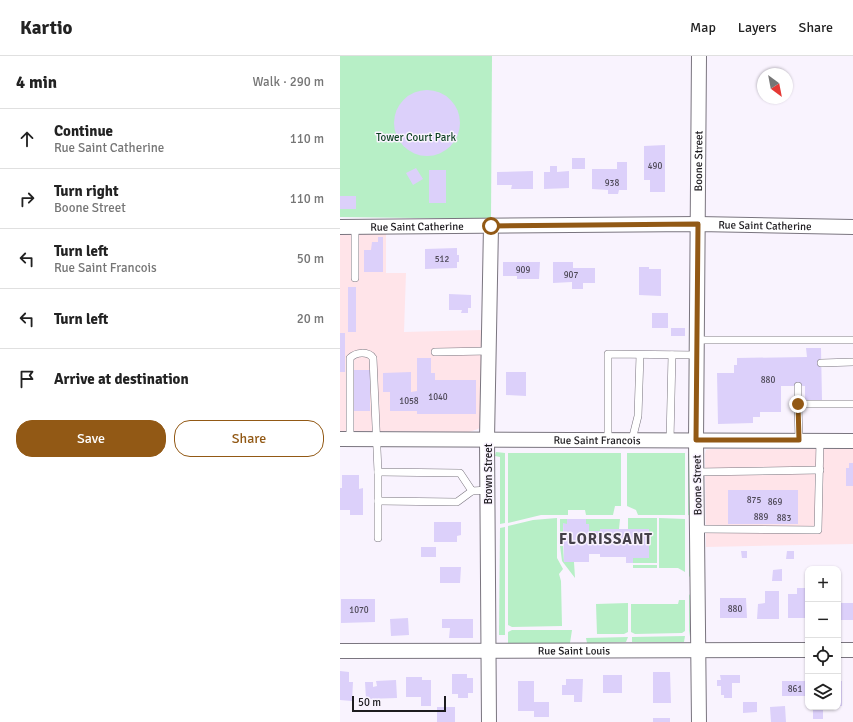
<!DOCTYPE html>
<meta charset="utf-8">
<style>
body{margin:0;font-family:Signika,sans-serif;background:#f2f2f2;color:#222}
.controls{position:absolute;right:12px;bottom:12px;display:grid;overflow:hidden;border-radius:8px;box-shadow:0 1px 3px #0004}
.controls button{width:36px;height:36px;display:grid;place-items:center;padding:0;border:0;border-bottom:1px solid #e0e0e0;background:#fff;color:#222;font:20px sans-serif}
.compass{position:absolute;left:417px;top:12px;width:36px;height:36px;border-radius:50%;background:#fff;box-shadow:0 1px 3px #0004;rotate:148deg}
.scale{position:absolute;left:12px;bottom:10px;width:94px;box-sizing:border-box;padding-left:4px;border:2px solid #1d1b1f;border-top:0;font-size:11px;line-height:14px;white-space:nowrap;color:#1d1b1f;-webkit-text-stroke:3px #f9f3fe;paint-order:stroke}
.stop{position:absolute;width:12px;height:12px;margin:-9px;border:3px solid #925915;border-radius:50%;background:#fff}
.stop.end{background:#925915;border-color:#fff;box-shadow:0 1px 4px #0008}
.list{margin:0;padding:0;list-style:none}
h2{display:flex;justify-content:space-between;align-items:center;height:52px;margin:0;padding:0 16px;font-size:17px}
h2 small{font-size:13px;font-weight:400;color:#767676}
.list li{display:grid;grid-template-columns:26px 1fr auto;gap:12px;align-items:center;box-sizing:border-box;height:60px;padding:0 16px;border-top:1px solid #e0e0e0}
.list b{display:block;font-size:15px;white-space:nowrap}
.list p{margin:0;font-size:13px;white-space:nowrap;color:#767676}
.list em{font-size:13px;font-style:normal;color:#767676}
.actions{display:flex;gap:8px;padding:12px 16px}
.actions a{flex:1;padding:9px 0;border:1px solid #925915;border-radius:16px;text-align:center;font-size:14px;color:#925915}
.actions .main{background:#925915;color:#fff}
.icon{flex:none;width:22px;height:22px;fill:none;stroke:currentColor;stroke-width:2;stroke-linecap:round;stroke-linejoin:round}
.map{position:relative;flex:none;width:513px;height:666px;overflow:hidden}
header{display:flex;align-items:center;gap:24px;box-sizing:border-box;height:56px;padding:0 20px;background:#fff;border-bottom:1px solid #e0e0e0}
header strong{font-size:19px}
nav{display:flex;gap:22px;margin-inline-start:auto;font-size:14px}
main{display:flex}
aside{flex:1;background:#fff}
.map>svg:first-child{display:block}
</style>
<header>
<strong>Kartio</strong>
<nav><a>Map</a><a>Layers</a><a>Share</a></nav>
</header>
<main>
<aside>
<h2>4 min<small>Walk · 290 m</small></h2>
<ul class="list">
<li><svg class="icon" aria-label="ahead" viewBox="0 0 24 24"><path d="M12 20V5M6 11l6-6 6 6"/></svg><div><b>Continue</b><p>Rue Saint Catherine</p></div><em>110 m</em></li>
<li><svg class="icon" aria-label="right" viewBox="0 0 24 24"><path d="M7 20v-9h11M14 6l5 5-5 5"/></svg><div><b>Turn right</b><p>Boone Street</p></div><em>110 m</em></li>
<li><svg class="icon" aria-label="left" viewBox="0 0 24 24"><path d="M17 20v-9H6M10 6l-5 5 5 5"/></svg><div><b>Turn left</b><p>Rue Saint Francois</p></div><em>50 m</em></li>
<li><svg class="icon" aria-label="left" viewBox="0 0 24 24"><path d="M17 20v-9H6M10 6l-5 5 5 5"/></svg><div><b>Turn left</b></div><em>20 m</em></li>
<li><svg class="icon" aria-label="arrive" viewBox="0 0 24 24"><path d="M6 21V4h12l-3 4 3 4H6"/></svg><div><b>Arrive at destination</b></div></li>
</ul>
<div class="actions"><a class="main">Save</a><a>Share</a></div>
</aside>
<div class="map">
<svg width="513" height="666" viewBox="0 0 513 666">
<rect width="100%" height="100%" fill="#f9f3fe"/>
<!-- commercial -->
<g fill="#ffe4e9">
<path d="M0 177 46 178V217H66L64 276 142 274 141 370 138 373 129 376 0 375Z"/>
<path d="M371 393H513V488L366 491 365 398 366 394Z"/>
</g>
<!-- green -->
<g fill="#b7efc6">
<path d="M0 0H152L151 163 0 161Z"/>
<path d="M156 396 165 397V467L160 468V401L155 400Z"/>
<path d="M168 397H281V450H275L273 459H246L245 454H228V459H201L168 467Z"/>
<path d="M287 397H345V459H298L296 454 287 450Z"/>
<path d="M348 398H350V458L351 460 348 459Z"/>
<path d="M217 462V502L223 513 219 518 221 525 222 570 172 571 168 569V470L193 464Z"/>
<path d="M288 462H317V507H293V502H309V473H288Z"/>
<path d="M319 462 345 463V516L338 512H319Z"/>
<path d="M220 463H227V468H223V484H220Z"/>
<path d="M246 463H280L279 473H260V475H249V468H246Z"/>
<path d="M349 463H351V519L349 521Z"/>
<path d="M165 471V579H159L160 472Z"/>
<path d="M220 490H223L224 506H234L235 522 222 505Z"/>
<rect x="293" y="509" width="24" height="3"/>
<path d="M349 538 351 541V568L349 581Z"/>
<path d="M339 544H345V575L342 577 295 578 291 576V548H338Z"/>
<path d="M288 547V576L284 578H257L256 548Z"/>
<path d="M172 574H232L230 587H168V576Z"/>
<path d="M345 580 344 586H292V581Z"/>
<path d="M288 581 286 586 247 587 246 582Z"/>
</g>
<!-- building -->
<g fill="#dcd0fa">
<circle cx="87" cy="67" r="33"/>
<path d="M325 89V136H310V124H304V90Z"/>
<rect x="232" y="102" width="13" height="11"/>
<path d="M277 106H287V134H279L278 138H268V134L252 133V113H277Z"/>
<path d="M210 110H217V116L229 115V132L204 133V116H210Z"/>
<path d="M76 112 83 123 73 129 66 117Z"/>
<rect x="89" y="114" width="17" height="33"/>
<path d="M193 115V133H171L172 129H157V116Z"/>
<rect x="0" y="140" width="16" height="13"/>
<path d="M38 181H43V216H24V194H31L32 186H38Z"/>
<path d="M117 192V199H119V206H117V212L85 213V193Z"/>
<path d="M163 206H200L199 223H177V220H163Z"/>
<path d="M213 206H233V212H255V227H243V233H232V226L213 227Z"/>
<path d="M299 211H309V213H321V240L299 239Z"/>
<rect x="8" y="231" width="8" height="45"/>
<path d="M109 238 131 239V252H128V257H121L122 254H109Z"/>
<rect x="312" y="257" width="16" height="15"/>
<rect x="331" y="272" width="14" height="8"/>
<rect x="0" y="277" width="5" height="39"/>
<path d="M466 292H481L482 344H465V330H441V356H420V361H413V367L378 368 377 317H394V309H397V302L467 301Z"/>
<path d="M77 302H91V317H95V324H136V358H77V355H50V336H43V317L71 316V336L77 335Z"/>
<rect x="14" y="314" width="16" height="41"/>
<path d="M166 316H186V340L166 339Z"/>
<path d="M509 407H513V430H506V412H509Z"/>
<path d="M2 419H19V433L23 432V459H10V454H0V432H2Z"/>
<rect x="388" y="434" width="70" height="34"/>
<path d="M227 463H246V468H249V475H260V473H309V502H293V507H286V501H260V498H249V506H224L223 467 227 468Z"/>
<path d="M94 466H121V479L117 480V486H94Z"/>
<rect x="81" y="491" width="15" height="10"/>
<path d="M401 495H407V502H402Z"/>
<path d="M447 495H454V503H446Z"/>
<path d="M100 511H121L120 527H100Z"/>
<path d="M442 513V525H432L433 514Z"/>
<path d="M457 532H468V544H466V562H448V538H457Z"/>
<path d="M425 535H439V563H417L418 548 425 547Z"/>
<path d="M380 542H406L407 562H380Z"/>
<path d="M1 543H35V566L1 567Z"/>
<rect x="498" y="547" width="15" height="17"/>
<path d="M68 562 69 579 51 580 50 563Z"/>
<path d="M102 563H133V582H109L110 572H102Z"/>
<path d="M0 615 9 616V626H13L12 645 0 644Z"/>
<path d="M313 616H330L331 647H313Z"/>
<path d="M112 618H127V622H133V637H128V642H118V638H112Z"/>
<rect x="263" y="619" width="19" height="18"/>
<path d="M380 619H400V627H392V642H384V639H381V630H377V624H381Z"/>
<path d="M66 621H82V624H91V650H81V641H66Z"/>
<path d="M226 623H243L242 646H234V639H222V629H226Z"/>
<path d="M56 624 57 642 26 643 25 626H33V631L37 630 36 625Z"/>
<path d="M178 625H194V646H209V661H194V655H178Z"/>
<path d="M442 625H467L466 640H442Z"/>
<rect x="498" y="625" width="4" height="25"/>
<path d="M403 646H417V656L403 657Z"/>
<path d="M445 650 446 666H431L430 651Z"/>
<rect x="97" y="651" width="18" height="15"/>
<rect x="473" y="651" width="10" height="12"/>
<rect x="313" y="662" width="17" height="4"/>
</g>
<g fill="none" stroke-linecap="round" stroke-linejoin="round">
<!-- lane casing -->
<g stroke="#7a757f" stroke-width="8">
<g id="lane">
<path d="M15 171V222"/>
<path d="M357 284H513"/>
<path d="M95 296 149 295"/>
<path d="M481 307 513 306"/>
<path d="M458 348V330"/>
<path d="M10 383V302C16 296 28 295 33 302L38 416 120 417 132 435 148 434"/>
<path d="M268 384V298L357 299"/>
<path d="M292 384 298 360 300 299"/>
<path d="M330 384 332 299"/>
<path d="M459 384 458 348H513"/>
<path d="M38 416V482"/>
<path d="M356 416 480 414"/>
<path d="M38 445 117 446 132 435"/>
<path d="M357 473 478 474 480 384"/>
</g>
</g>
<!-- street casing -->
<g stroke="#7a757f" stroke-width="16">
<g id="street">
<path id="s1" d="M0 171 358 168 513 171"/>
<path id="s2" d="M0 383 513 385"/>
<path d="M498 594H513"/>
<path id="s3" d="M0 595 468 594"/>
<path d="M149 666 147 383 151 170"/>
<path id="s4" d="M359 666 356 384 359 0"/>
</g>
</g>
<!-- lane -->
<use href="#lane" stroke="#fff" stroke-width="7"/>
<!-- street -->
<use href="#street" stroke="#fff" stroke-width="14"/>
</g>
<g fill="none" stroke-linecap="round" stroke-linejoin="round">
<!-- route -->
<path stroke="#925915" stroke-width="5" d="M151 170 358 168 356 384H459L458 348"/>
</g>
<g text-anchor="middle" stroke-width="3" stroke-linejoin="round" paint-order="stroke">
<!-- number labels -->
<g font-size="9" fill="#4d4856">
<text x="315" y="113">490</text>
<text x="272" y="130">938</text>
<text x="102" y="206">512</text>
<text x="183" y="217">909</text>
<text x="231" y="222">907</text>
<text x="428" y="327">880</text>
<text x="98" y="344">1040</text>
<text x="69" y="348">1058</text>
<text x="414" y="447">875</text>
<text x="435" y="449">869</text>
<text x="421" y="464">889</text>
<text x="444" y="465">883</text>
<text x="395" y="556">880</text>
<text x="19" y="557">1070</text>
<text x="455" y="636">861</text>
</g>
<!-- park labels -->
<g font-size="11" fill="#0c3f21" stroke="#f9f3fe">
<text x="76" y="85">Tower Court Park</text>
</g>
<!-- street labels -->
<g font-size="11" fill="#1d1b1f" stroke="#f9f3fe">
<text dy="4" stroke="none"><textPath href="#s4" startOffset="561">Boone Street</textPath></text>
<text dy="4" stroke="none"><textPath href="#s1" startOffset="425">Rue Saint Catherine</textPath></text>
<text dy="4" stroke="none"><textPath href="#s1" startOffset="77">Rue Saint Catherine</textPath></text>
<text dy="4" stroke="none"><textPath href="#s2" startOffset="257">Rue Saint Francois</textPath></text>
<text transform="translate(148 418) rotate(-90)" y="4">Brown Street</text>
<text transform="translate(357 429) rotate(-91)" y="4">Boone Street</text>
<text dy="4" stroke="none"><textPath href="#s3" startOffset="234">Rue Saint Louis</textPath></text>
</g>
<!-- district labels -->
<g font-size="15" font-weight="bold" letter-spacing="1" fill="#444049" stroke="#f9f3fe">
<text x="266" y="488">FLORISSANT</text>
</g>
</g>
</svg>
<div class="controls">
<button>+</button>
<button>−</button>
<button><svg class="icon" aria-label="locate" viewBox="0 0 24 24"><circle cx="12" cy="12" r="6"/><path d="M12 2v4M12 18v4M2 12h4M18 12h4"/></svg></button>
<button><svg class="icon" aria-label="layers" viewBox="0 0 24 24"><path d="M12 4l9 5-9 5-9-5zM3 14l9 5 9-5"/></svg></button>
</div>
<svg class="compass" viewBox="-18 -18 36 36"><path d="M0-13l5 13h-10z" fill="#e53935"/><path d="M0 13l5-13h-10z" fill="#767676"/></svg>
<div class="scale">50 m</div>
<div class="stop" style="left:151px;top:170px"></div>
<div class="stop end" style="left:458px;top:348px"></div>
</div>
</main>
